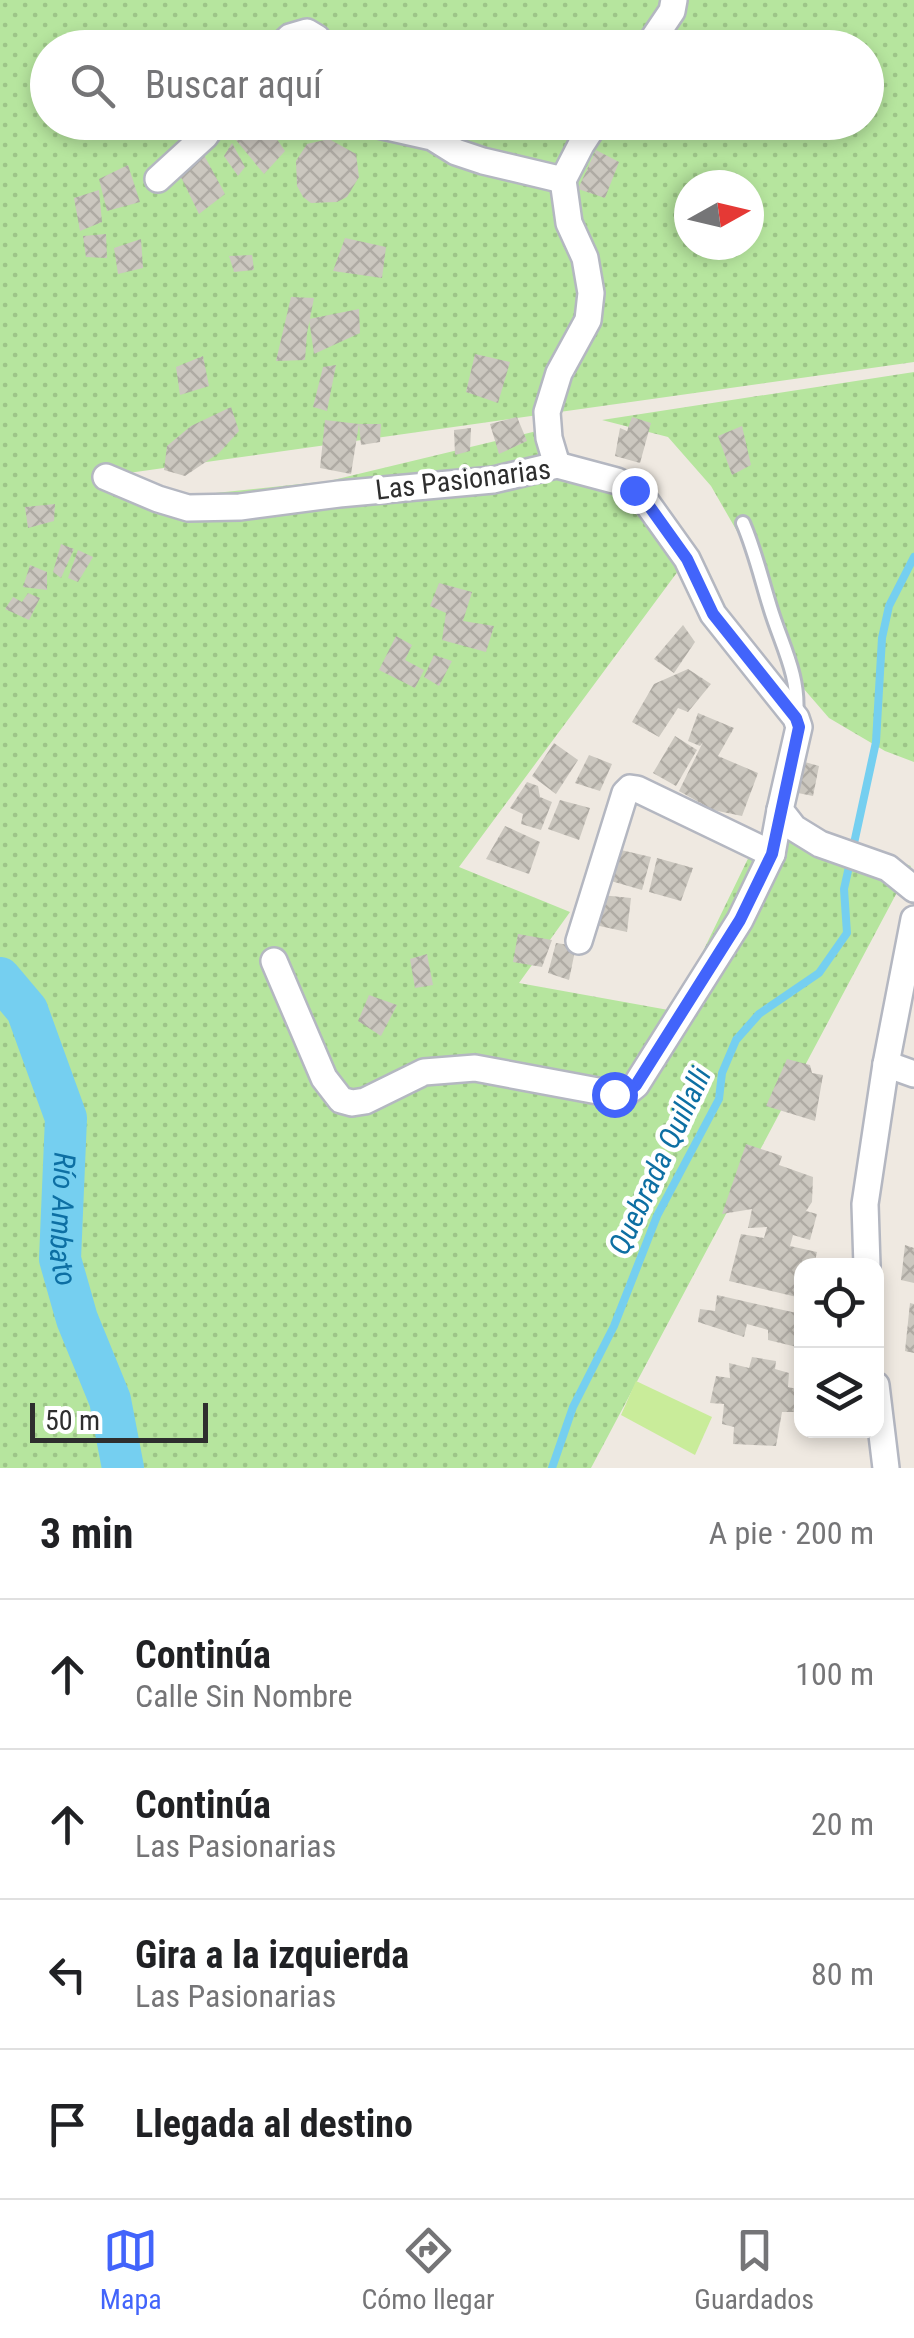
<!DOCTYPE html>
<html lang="es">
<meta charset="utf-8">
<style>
body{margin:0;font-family:"Roboto Condensed",sans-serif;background:#f2f2f2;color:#202124}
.controls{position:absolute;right:30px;bottom:30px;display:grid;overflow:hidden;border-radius:20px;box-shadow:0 5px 15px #0003}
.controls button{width:90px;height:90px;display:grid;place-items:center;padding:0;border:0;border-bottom:2px solid #e0e0e0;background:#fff;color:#202124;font:50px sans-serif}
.compass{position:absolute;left:674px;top:170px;width:90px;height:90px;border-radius:50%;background:#fff;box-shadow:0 5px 15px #0003;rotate:82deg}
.scale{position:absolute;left:30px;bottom:25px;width:178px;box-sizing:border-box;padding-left:10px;border:5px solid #2e2e2e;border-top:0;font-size:28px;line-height:35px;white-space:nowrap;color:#2e2e2e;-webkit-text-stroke:8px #fff;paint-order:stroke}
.stop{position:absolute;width:30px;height:30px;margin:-22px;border:8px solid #4264fb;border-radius:50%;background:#fff}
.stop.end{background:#4264fb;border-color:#fff;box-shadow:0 2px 10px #0008}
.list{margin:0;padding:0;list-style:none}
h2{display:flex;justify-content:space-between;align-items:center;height:130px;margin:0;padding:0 40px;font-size:42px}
h2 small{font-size:32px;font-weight:400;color:#757577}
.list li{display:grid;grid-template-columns:65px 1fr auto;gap:30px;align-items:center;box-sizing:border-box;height:150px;padding:0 40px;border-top:2px solid #e0e0e0}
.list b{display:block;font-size:38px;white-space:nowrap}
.list p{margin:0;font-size:32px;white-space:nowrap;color:#757577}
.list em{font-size:32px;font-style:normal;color:#757577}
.icon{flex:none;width:55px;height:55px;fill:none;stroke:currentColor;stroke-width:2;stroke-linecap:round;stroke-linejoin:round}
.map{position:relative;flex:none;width:914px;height:1468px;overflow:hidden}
.search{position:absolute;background:#fff;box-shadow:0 5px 15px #0003;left:30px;right:30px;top:30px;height:110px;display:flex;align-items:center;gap:25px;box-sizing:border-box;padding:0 35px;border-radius:55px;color:#757577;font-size:38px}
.sheet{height:730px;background:#fff}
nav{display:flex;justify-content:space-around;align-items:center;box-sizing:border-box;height:140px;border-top:2px solid #e0e0e0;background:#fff;font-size:28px;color:#757577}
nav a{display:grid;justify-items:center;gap:5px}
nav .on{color:#4264fb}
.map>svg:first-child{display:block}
</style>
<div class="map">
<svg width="914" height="1468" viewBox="0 0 914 1468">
<defs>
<pattern id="grass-dots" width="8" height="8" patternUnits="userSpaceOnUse" patternTransform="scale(2.5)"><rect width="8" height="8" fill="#b6e59e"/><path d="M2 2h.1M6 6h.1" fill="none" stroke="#9dc588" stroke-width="1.8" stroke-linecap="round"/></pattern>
<pattern id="building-cross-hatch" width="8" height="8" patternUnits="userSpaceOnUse" patternTransform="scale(2.5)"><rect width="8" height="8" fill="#cbc7bf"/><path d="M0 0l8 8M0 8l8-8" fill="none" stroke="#afaba4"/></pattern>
</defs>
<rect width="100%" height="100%" fill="#efe9e1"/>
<!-- grass -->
<g fill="url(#grass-dots)" fill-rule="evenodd">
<path d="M0 0H914V362L93 478 158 499 329 481 541 430 687 559 459 867 570 912 519 983 674 1011 758 838 837 840 911 866 591 1468H0ZM48 48H866V122H48ZM689 185H749V245H689Z"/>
<path d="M914 372V762L885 751 829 718 797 681 753 559 711 486 668 437 602 420Z"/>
</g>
<!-- pitch -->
<path fill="#c9ec9a" d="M636 1381 712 1417 695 1455 621 1415Z"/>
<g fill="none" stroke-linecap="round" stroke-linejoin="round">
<!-- stream -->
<g stroke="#75cff0" stroke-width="8">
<path d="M853 848 876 742 882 638 889 606 914 557"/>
<path d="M552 1468 573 1407 614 1326 657 1216 719 1099 722 1073 736 1040 759 1014 819 973 847 933 844 889 850 862"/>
</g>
<!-- river -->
<path stroke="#75cff0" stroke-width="42" id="s1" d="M0 978 27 1010 66 1118 60 1259 77 1319 110 1400 123 1468"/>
</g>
<!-- building -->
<g fill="url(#building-cross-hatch)">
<path d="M247 122H265L285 151 264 174 231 134Z"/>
<path d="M329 139 356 154 359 177 347 197 337 202 311 203 303 197 297 186 296 161 307 144Z"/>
<path d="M232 143 245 167 238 176 224 156Z"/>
<path d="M596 150 619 162 605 198 578 189Z"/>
<path d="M204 155 225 194 199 214 177 169Z"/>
<path d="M128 165 140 202 107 211 99 179Z"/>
<path d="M99 190 102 222 80 231 74 198Z"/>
<path d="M106 234 107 258 86 257 83 236Z"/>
<path d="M345 238 386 247 382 278 333 271Z"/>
<path d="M141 239 143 268 118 274 114 248Z"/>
<path d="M252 255 254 270 234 272 229 256Z"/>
<path d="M291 297 314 298 307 333 305 360 276 361Z"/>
<path d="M359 309 360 333 314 354 309 319Z"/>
<path d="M475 354 510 362 498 403 466 392Z"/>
<path d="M203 356 209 386 180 395 176 367Z"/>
<path d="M336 365 327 411 313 407 323 367Z"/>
<path d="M231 407 239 431 219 453 185 476 164 470 167 446 191 426Z"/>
<path d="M517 417 527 441 499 454 490 424Z"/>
<path d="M632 417 651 423 640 463 615 456 620 428 627 431Z"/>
<path d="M325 420 359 424 351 474 320 468Z"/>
<path d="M359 424H381L380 442 361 445Z"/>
<path d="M742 426 751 465 732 475 718 436Z"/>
<path d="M471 428 470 451 455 455 454 430Z"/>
<path d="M55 504 54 521 28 528 25 507Z"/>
<path d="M61 544 74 549 61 578 53 572Z"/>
<path d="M78 550 93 557 78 582 68 578Z"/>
<path d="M30 565 47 572V590L23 587Z"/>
<path d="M439 583 472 592 463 621 494 626 486 652 442 640 446 613 430 606Z"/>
<path d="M28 593 40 598 29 620 5 609 13 597 22 602Z"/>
<path d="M683 625 695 642 674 673 654 659Z"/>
<path d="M396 636 412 645 405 660 424 670 415 688 379 670Z"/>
<path d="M434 655 452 661 439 686 424 677Z"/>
<path d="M688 669 711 684 688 712 678 708 659 737 632 722 654 684Z"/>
<path d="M698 713 734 728 718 756 758 773 742 816 713 810 679 791 703 742 700 746 688 741Z"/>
<path d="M675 736 697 750 676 786 653 773Z"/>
<path d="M554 743 578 760 556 794 532 776Z"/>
<path d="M589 755 612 764 600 791 575 783Z"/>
<path d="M794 759 819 766 813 796 788 791Z"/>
<path d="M527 782 538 786 540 797 552 802 541 830 521 824 523 814 510 808Z"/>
<path d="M560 800 590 808 579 840 548 829Z"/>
<path d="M505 826 540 842 529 874 486 859Z"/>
<path d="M621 850 651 857 642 890 611 881Z"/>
<path d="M657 858 693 868 681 901 649 892Z"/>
<path d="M601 895 631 898 627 932 595 925Z"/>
<path d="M518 934 552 940 542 967 513 962Z"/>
<path d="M556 943 576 946 569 980 548 973Z"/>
<path d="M427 954 433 985 415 988 410 959Z"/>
<path d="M369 995 397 1005 381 1036 358 1021Z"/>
<path d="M787 1059 810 1065 812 1073 823 1075 815 1121 766 1106Z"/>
<path d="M746 1144 782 1156 779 1165 813 1177 812 1202 806 1211 817 1214 810 1240 793 1235 790 1246 817 1252 814 1266H801V1298L729 1281 741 1234 764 1238 767 1227 748 1228 752 1209 722 1214Z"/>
<path d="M905 1245 914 1248V1283L901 1280Z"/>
<path d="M717 1295 801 1314V1348L768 1340V1330L747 1324 744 1337 698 1322 700 1309 715 1311Z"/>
<path d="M910 1303 914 1304V1353L905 1351Z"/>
<path d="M752 1357 776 1361 775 1369 789 1373 788 1387 801 1390V1412H782L776 1446 733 1444 734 1427 722 1424 724 1404 710 1403 716 1376 730 1378 729 1363 749 1368Z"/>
</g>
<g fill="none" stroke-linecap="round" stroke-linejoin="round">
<!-- lane casing -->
<g stroke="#b4b7c1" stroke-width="18">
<path id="lane" d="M743 523C755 551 761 578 770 607 781 644 800 676 796 715"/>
</g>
<!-- street casing -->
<g stroke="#b4b7c1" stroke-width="30">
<g id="street">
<path d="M278 48 290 37 307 32 317 38 319 48"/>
<path d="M647 48 672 11 674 0"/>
<path d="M365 122 432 137 456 152 483 161 563 180"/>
<path d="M158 179 205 136 215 122"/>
<path d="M557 465 549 438 547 412 559 373 588 320 591 293 585 258 569 223 563 180 581 145 596 122"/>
<path d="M106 477 158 499 188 508 240 507 339 494 493 480 557 465 617 481 634 489 647 503 687 559 713 614 796 718 799 727 780 810 794 828 820 844 888 868 914 889"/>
<path d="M579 941 625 793 630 788 637 789 772 854"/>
<path d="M274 961 324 1078 341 1100 352 1103 365 1101 424 1072 475 1068 614 1094H625L636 1085 740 920 772 854 780 810"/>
<path d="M886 1064 914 1074"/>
<path d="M867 1266 865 1204 886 1064 914 919"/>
<path d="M876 1385 886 1468"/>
</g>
</g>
<!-- lane -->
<use href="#lane" stroke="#fff" stroke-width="12"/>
<!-- street -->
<use href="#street" stroke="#fff" stroke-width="25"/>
</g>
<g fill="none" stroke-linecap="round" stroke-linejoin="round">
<!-- route -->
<path stroke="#4264fb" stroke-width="12" d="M614 1094H625L636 1085 740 920 772 854 799 727 796 718 713 614 687 559 647 503 634 490"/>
</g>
<g text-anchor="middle" stroke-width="9" stroke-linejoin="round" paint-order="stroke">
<!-- street labels -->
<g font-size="28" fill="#2e2e2e" stroke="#fff">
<text transform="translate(463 479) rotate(-7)" y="10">Las Pasionarias</text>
</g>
<!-- water labels -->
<g font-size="30" font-style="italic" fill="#0d6fa3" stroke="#fff">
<text transform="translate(660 1161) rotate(-65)" y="10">Quebrada Quillalli</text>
<text dy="10" stroke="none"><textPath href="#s1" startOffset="258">Río Ambato</textPath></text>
</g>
</g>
</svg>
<div class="controls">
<button><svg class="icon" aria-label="locate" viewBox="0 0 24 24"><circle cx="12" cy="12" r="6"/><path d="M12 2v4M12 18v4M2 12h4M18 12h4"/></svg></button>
<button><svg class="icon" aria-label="layers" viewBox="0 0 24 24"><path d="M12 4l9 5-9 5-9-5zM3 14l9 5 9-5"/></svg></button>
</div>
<svg class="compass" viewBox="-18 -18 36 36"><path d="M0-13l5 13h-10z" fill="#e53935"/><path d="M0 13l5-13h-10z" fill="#757577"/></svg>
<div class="scale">50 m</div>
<div class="stop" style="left:614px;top:1094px"></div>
<div class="stop end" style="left:634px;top:490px"></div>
<div class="search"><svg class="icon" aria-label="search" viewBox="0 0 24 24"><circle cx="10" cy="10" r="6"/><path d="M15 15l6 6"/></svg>Buscar aquí</div>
</div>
<section class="sheet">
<h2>3 min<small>A pie · 200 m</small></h2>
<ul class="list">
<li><svg class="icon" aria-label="ahead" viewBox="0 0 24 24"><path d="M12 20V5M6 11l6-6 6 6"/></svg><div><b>Continúa</b><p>Calle Sin Nombre</p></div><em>100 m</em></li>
<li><svg class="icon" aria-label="ahead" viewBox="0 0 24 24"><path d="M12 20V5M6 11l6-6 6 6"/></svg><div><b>Continúa</b><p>Las Pasionarias</p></div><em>20 m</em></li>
<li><svg class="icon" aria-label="left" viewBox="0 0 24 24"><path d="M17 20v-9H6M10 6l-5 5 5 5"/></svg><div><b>Gira a la izquierda</b><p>Las Pasionarias</p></div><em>80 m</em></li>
<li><svg class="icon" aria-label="arrive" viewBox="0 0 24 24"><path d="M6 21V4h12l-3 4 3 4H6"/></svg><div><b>Llegada al destino</b></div></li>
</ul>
</section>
<nav>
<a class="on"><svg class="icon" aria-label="map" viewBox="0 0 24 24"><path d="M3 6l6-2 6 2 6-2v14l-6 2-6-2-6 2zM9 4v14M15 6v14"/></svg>Mapa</a>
<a><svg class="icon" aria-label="directions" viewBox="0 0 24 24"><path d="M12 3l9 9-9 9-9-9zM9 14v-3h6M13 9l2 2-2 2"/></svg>Cómo llegar</a>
<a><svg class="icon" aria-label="saved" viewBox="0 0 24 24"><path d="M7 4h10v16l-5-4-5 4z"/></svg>Guardados</a>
</nav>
